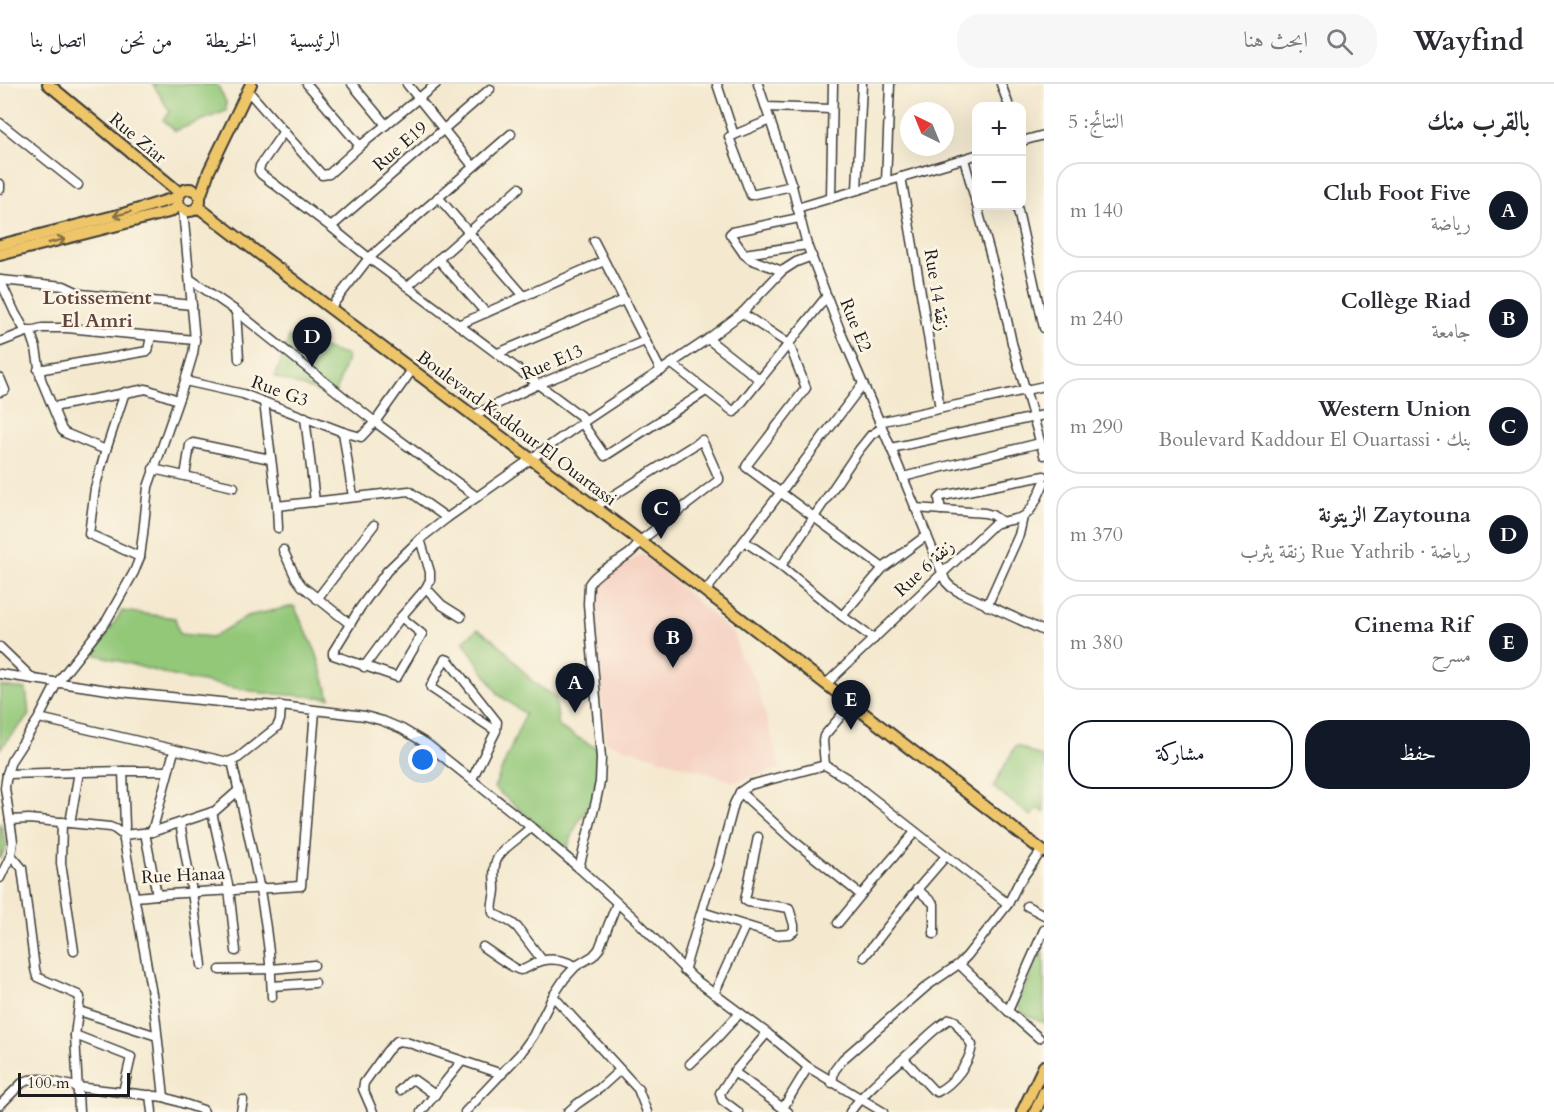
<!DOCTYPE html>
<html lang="ar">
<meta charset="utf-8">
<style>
body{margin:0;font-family:Cardo,Amiri,serif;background:#f7f7f7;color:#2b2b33;direction:rtl}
.controls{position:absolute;right:18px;top:18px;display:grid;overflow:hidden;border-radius:12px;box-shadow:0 6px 24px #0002}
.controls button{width:54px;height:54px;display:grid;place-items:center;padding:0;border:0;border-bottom:2px solid #e1e1e2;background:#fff;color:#2b2b33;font:30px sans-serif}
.compass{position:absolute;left:900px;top:18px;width:54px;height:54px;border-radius:50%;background:#fff;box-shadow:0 6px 24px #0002;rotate:317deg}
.scale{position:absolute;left:18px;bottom:15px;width:112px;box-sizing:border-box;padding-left:6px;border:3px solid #1c1c1c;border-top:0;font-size:16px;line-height:21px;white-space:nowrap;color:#1c1c1c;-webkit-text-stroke:4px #fcf5e5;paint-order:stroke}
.you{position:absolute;left:423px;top:676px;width:21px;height:21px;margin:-15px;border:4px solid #fff;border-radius:50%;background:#1a73e8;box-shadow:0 0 0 9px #1a73e833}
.badge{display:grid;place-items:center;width:39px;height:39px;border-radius:50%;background:#111827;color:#fff;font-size:20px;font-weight:700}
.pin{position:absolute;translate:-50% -50px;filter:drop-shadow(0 2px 3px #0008)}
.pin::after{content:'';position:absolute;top:32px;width:21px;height:18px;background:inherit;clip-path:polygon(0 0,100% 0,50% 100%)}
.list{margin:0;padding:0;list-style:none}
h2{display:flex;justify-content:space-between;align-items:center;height:78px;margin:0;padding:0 24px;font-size:26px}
h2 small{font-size:20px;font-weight:400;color:#7c7c81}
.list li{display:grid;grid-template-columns:39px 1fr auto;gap:18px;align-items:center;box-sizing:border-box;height:96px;margin:0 12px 12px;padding:0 12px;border:2px solid #e1e1e2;border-radius:24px}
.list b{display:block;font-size:22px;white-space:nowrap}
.list p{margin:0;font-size:20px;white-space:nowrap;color:#7c7c81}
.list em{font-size:20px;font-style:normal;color:#7c7c81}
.actions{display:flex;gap:12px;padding:18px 24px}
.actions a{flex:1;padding:14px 0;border:2px solid #111827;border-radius:24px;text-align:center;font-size:21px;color:#111827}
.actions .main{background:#111827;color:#fff}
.icon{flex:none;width:33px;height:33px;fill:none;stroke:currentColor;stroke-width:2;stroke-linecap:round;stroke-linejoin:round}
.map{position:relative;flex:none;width:1044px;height:1028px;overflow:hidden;direction:ltr}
header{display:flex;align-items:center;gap:36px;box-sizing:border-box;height:84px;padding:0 30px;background:#fff;border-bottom:2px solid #e1e1e2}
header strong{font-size:28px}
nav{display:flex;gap:33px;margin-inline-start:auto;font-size:21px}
.search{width:420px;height:54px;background:#f7f7f7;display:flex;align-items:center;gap:15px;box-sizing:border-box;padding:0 21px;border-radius:24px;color:#7c7c81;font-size:22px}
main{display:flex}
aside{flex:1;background:#fff}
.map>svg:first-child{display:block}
</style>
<header>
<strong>Wayfind</strong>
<div class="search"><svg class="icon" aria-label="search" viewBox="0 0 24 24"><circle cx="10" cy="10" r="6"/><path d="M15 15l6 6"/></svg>ابحث هنا</div>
<nav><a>الرئيسية</a><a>الخريطة</a><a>من نحن</a><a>اتصل بنا</a></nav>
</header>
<main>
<aside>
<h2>بالقرب منك<small>النتائج: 5</small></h2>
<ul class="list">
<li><span class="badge">A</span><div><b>Club Foot Five</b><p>رياضة</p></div><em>140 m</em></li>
<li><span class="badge">B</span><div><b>Collège Riad</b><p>جامعة</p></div><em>240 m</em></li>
<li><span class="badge">C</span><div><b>Western Union</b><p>بنك · Boulevard Kaddour El Ouartassi</p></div><em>290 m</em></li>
<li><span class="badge">D</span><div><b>Zaytouna الزيتونة</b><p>رياضة · Rue Yathrib زنقة يثرب</p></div><em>370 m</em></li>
<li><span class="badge">E</span><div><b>Cinema Rif</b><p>مسرح</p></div><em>380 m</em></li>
</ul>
<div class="actions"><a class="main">حفظ</a><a>مشاركة</a></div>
</aside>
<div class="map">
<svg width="1044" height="1028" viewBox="0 0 1044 1028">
<rect width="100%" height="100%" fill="#fcf5e5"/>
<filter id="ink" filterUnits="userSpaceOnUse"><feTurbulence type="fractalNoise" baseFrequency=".0167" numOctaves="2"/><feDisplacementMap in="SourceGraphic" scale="12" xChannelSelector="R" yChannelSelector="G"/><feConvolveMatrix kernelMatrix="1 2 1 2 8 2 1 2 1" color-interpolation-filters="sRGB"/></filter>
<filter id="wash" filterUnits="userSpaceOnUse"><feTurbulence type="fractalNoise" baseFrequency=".008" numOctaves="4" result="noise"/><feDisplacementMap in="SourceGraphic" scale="24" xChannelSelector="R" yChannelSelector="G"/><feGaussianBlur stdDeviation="1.35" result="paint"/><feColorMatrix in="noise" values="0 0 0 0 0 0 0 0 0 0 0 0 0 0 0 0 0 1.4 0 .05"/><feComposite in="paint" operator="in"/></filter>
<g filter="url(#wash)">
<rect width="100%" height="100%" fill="#f4e9cf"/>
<!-- built -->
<path fill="#f5d2c2" d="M643 470 735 551 740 573 756 596 780 684 735 698 606 658 591 504 606 489Z"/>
<!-- green -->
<g fill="#93c879" stroke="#58724a" stroke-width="1.5">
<path d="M153 0H217L226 18V27L175 47 163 36 170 28Z"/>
<path d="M289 253 348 272 334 313 275 293Z"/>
<path d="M294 522 316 568 330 614 263 609 181 594 94 570 122 527 175 534 179 550 213 553 247 532Z"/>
<path d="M478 545C486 550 495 556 502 563 521 583 528 599 555 612L559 643 596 664 600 681 595 711 577 740 567 765 494 704 525 630 499 611 463 557Z"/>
<path d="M0 602 26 605 29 631 0 665Z"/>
<path d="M1016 661 1044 674V729L1039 724 1031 732 993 703Z"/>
<path d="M0 738 7 762 0 775Z"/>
<path d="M1043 867 1044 868V939L1023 930 1017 920Z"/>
</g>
</g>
<g filter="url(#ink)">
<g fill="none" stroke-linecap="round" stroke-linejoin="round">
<!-- minor casing -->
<g stroke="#3c3b37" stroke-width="11">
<g id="minor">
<path d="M307 0 360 62"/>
<path d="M352 0 386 41"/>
<path d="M407 0 473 82"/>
<path d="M717 0 734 51"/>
<path d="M758 0 792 102 807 161 841 249 891 364 946 498 951 503 959 508 1044 547"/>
<path d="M1001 0 1009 22"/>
<path d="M248 7 322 91 329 90 360 62 436 0"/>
<path d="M766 23 832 25"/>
<path d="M770 36 729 53 751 111 792 102"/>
<path d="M0 39 78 101"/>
<path d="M284 47 260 82 259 87 261 90 331 143 369 174 586 336"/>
<path d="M1022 57 1044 51"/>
<path d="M964 75 1002 213 1012 259 1044 371"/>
<path d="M901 93C915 170 927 247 940 324"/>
<path d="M886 98 890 0"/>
<path d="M0 100V105"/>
<path d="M857 106 862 0"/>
<path d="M438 113 524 212"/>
<path d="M831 114 833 0"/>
<path d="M1017 122 1044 244"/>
<path d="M797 124 976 71"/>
<path d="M799 134 732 148 730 150 744 170 750 175 782 187 796 178 812 172"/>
<path d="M331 143 490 5"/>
<path d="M594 157 661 287"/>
<path d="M744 170 807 161"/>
<path d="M438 175 486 229"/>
<path d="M190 195 236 227 375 338 477 413"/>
<path d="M0 196 64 202 81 210 192 221"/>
<path d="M0 196 15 229 26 248"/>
<path d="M408 202 519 104"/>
<path d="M330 224 369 174 511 50"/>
<path d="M236 227 239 275"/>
<path d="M742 229 789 260 806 304 747 381 746 383 883 484"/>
<path d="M458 241 604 177"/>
<path d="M30 246 36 264 41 295 62 346 65 349 106 366"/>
<path d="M708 255 760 296"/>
<path d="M0 258 26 248 42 244H67L195 256"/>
<path d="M498 269 624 216"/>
<path d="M672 280 734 328 827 212"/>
<path d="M38 286 148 267 151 252"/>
<path d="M0 294 5 306 0 308"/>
<path d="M185 297 243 310 343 348 361 353 375 338 412 286"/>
<path d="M125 308 106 366 95 404 89 450 140 473"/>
<path d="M264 318 277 422 278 444"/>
<path d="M53 323 146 305 178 316"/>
<path d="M472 332 539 300 645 257"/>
<path d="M305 333 315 418"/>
<path d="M879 338 1044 302"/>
<path d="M582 339 605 372 706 307"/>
<path d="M343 348 353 413"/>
<path d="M891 364 1044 331"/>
<path d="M153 385 234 403"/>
<path d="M185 392 190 361 193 359 270 375"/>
<path d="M903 393 1040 359"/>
<path d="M277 422 409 407 447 434"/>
<path d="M915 424 985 429 992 431 1001 437"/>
<path d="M941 426 939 415 942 412 1044 392"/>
<path d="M744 457 781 482 842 532 874 555"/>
<path d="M283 466 296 494 302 502 350 540"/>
<path d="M781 482 859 366 871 351 882 344"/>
<path d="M426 504 442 521 461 533"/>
<path d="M705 508 863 300"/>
<path d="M317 515 374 441"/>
<path d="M987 522 1019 451 1023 433"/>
<path d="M842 532 883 484 927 451"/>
<path d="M401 533 422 550 397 593 333 571V568L360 524 387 487 420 455 447 434 582 339 708 255 742 229 782 187"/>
<path d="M0 563 33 595"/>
<path d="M364 583 401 533 426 504 430 496V488L420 455"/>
<path d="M0 590 121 608 230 619 281 622 365 632 383 637 402 645 427 660 531 743 579 784 634 834 693 894 767 949 808 983 883 1028"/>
<path d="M826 600 993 441C1003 436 1013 437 1022 433 1032 429 1040 408 1044 399"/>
<path d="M39 634 228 678 238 674 277 643 280 636 281 622"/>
<path d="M232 677C249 755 270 833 272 913"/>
<path d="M825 681 823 657 824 652 851 620"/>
<path d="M123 687H168"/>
<path d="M7 690 123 687 125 743 123 751 152 748 215 727 239 706"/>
<path d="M472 695 496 647 497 638 448 576 445 575 431 602V604L496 647"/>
<path d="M740 708 794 757 861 811"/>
<path d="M212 728 229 805 236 867"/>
<path d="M10 736 29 735 110 743 115 745 123 751 154 921 164 1013"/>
<path d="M62 738 61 779 74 867"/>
<path d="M70 739 79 688"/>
<path d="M180 739 192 808 202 881"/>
<path d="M531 743C520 755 498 765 495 781 493 789 495 797 495 805 495 813 491 821 493 829L512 839 517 843 542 876"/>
<path d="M152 748 174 667"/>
<path d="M145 749 157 811"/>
<path d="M11 771 22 784 35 885 37 893 78 911 80 913 75 951 79 1028"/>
<path d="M579 784 596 717 600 698 601 674 588 520 589 500C602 480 629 478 640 457L719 396V394L702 356 595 423"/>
<path d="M0 794 11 771 13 757 5 704 7 690 11 677 39 634 57 599 107 536 134 488 140 473 143 450 148 403 185 297 193 270 195 256 183 126"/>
<path d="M917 805 934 820V850"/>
<path d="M135 813C190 807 246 806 301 802L315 627"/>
<path d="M1027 822 1044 831"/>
<path d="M702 828 776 851 789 850 794 847V841L789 824 748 818 745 816 758 753"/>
<path d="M838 839 861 811 915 748"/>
<path d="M483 863C489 867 517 887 520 886 525 886 530 882 534 880 547 873 562 875 576 882"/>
<path d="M864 873 915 808 946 772"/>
<path d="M959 880 1008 927 1039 954"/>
<path d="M220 886 271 885 314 881"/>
<path d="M684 887 707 809 717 784 734 720 740 708 750 701 825 681 848 695 1008 820"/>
<path d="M272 902 315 899"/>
<path d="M714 910 745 842"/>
<path d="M553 912 638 1005 647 1028"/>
<path d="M79 927 157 952"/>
<path d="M1008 927 1044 846"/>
<path d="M75 951 131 973 123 1008"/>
<path d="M690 980 716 955 740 929"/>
<path d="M734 988 788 1028"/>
<path d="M832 999 834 987 843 975 927 902 959 880 967 872 1008 820 1018 800 1042 766"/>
<path d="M400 1006 409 997 414 996 435 1011"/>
<path d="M150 1011 152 1028"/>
<path d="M0 1021 22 999 29 996 41 995 77 1003 164 1013 203 1026 204 1028"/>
<path d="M783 1024 808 983"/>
<path d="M241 1028 243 1016"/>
<path d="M373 1028 363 1005 364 999 387 967 397 957 406 958 502 990"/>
<path d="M421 1028 462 977"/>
<path d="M465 1028 520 970 533 952 553 912 565 894 576 882 593 872 599 865 617 819"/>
<path d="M568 1028 577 1020 600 1004 620 986"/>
<path d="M738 1028 722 1016 720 1009 734 988 767 949"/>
<path d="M850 1028C867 1004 892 985 914 965 925 955 937 942 950 935L955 937 972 961C970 979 953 1000 937 1008L933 1006 904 975"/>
</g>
</g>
<!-- major casing -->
<g stroke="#3c3b37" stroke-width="14">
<g id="major">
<path d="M48 0 180 109"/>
<circle cx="189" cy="116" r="11"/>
<path d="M200 113 209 87 251 0"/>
<path d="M198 123 330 224 640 457 1044 768"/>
<path d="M0 161 126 129 178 113"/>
<path d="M0 171 169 128 179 122"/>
<path d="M1022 1028 1044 982"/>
<path d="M1035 1028 1044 1008"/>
</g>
</g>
<!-- minor -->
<use href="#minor" stroke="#fff" stroke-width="8"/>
<!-- major -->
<use href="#major" stroke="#eec569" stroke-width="10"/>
</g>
<!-- one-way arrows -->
<defs><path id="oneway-shaft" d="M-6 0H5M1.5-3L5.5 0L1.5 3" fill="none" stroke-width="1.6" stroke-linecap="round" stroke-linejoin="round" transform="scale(1.5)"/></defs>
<g stroke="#857042">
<use href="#oneway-shaft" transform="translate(122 130) rotate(165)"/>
<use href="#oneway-shaft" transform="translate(57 157) rotate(-14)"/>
</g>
</g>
<g text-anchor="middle" stroke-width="5" stroke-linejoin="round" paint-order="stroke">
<!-- street labels -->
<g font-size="18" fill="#1c1c1c" stroke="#fcf5e5">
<text transform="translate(138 54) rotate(40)" y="6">Rue Ziar</text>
<text transform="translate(400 62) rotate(-41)" y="6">Rue E19</text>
<text transform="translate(937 206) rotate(81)" y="6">Rue 14 زنقة</text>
<text transform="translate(856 241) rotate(68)" y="6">Rue E2</text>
<text transform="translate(552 278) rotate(-23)" y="6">Rue E13</text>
<text transform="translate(280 307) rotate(20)" y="6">Rue G3</text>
<text transform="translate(517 344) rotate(37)" y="6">Boulevard Kaddour El Ouartassi</text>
<text transform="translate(924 484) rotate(-43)" y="6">Rue 6 زنقة</text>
<text transform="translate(183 791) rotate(-3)" y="6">Rue Hanaa</text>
</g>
<!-- neighbourhood labels -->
<g font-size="20" font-weight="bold" fill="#60443e" stroke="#fcf5e5">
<text x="97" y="220">Lotissement<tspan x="97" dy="23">El Amri</tspan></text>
</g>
</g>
</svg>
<div class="controls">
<button>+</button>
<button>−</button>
</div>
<svg class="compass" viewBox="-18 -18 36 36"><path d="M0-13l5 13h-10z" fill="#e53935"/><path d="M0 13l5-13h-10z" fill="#7c7c81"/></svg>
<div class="scale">100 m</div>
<div class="you"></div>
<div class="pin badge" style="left:575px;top:629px">A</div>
<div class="pin badge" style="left:673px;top:584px">B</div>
<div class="pin badge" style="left:661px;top:455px">C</div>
<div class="pin badge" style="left:312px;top:283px">D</div>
<div class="pin badge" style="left:851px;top:646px">E</div>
</div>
</main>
